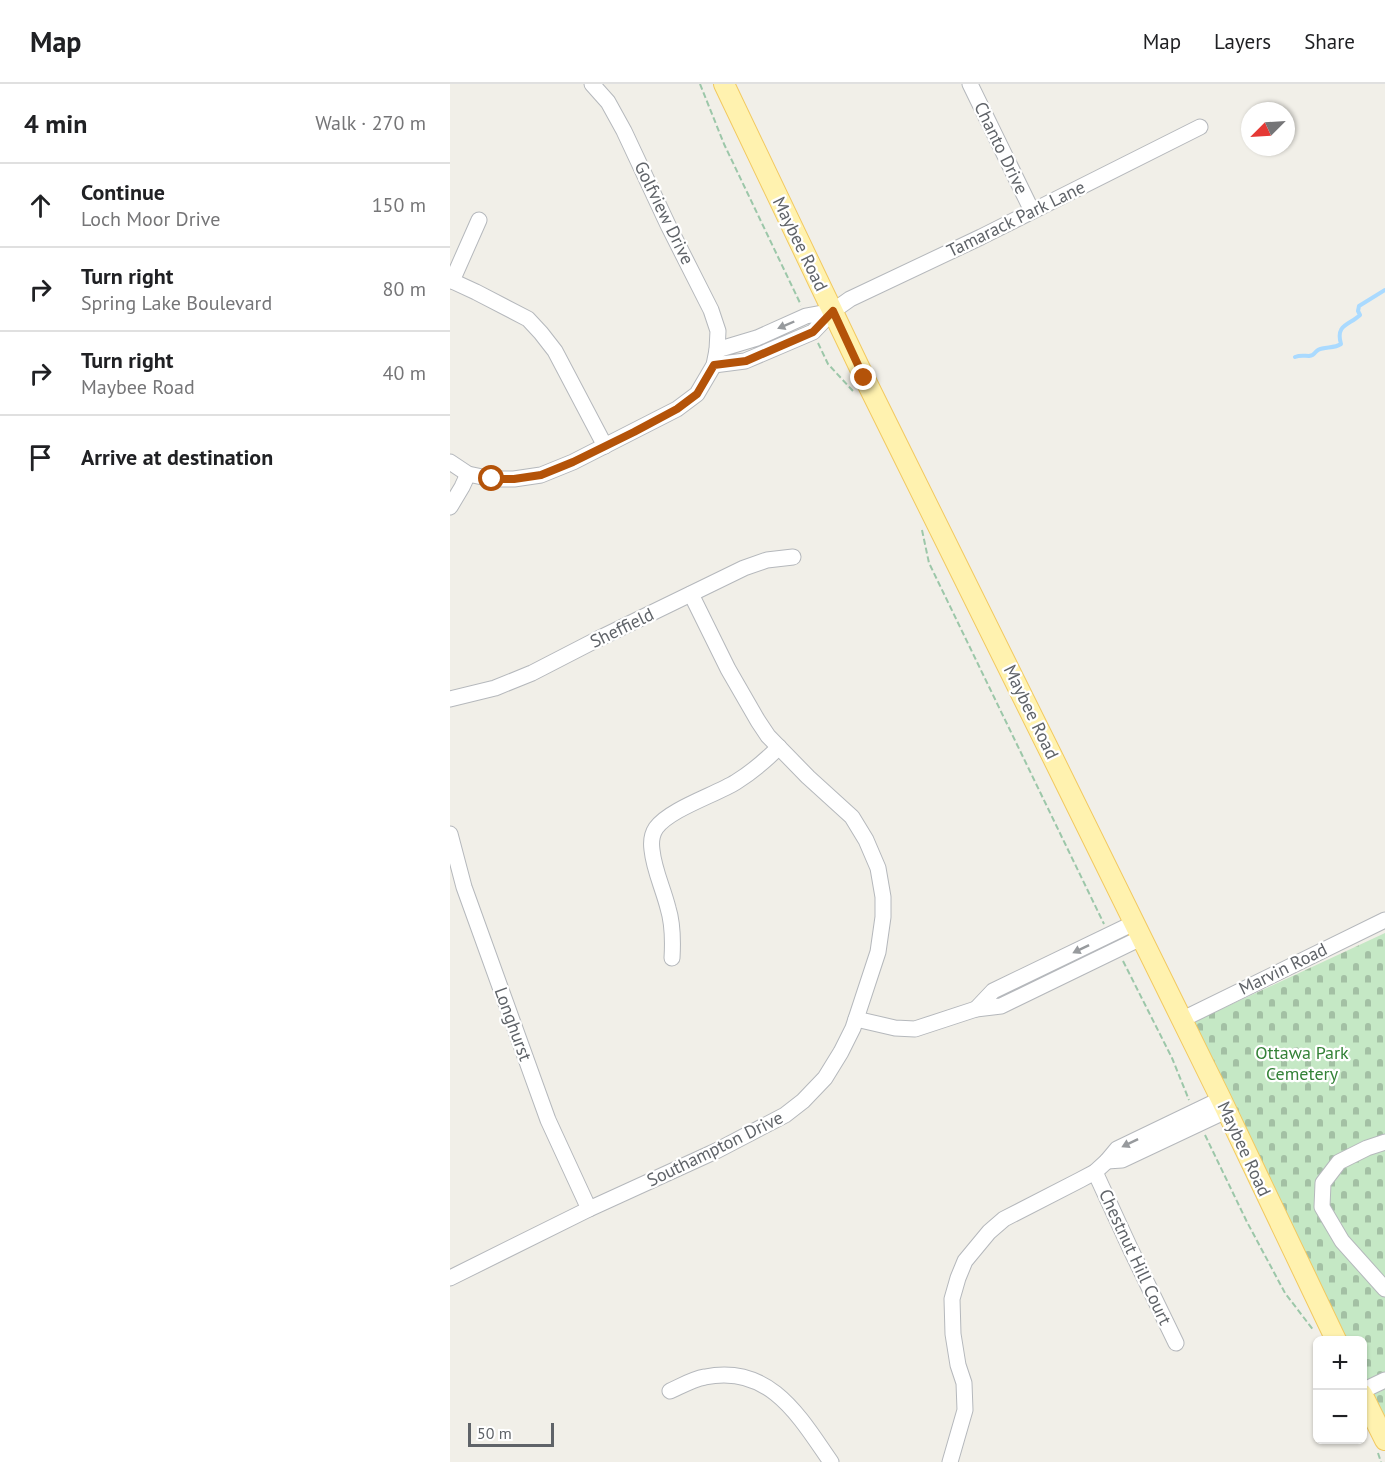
<!DOCTYPE html>
<meta charset="utf-8">
<style>
body{margin:0;font-family:"PT Sans",sans-serif;background:#f6f6f6;color:#202124}
.controls{position:absolute;right:18px;bottom:18px;display:grid;overflow:hidden;border-radius:9px;box-shadow:0 2px 4px #0004}
.controls button{width:54px;height:54px;display:grid;place-items:center;padding:0;border:0;border-bottom:2px solid #e0e0e0;background:#fff;color:#202124;font:30px sans-serif}
.compass{position:absolute;left:791px;top:18px;width:54px;height:54px;border-radius:50%;background:#fff;box-shadow:0 2px 4px #0004;rotate:246deg}
.scale{position:absolute;left:18px;bottom:15px;width:86px;box-sizing:border-box;padding-left:6px;border:3px solid #5f6368;border-top:0;font-size:16px;line-height:21px;white-space:nowrap;color:#5f6368;-webkit-text-stroke:4px #fff;paint-order:stroke}
.stop{position:absolute;width:18px;height:18px;margin:-14px;border:4px solid #b45309;border-radius:50%;background:#fff}
.stop.end{background:#b45309;border-color:#fff;box-shadow:0 2px 6px #0008}
.list{margin:0;padding:0;list-style:none}
h2{display:flex;justify-content:space-between;align-items:center;height:78px;margin:0;padding:0 24px;font-size:26px}
h2 small{font-size:20px;font-weight:400;color:#757577}
.list li{display:grid;grid-template-columns:39px 1fr auto;gap:18px;align-items:center;box-sizing:border-box;height:84px;padding:0 24px;border-top:2px solid #e0e0e0}
.list b{display:block;font-size:22px;white-space:nowrap}
.list p{margin:0;font-size:20px;white-space:nowrap;color:#757577}
.list em{font-size:20px;font-style:normal;color:#757577}
.icon{flex:none;width:33px;height:33px;fill:none;stroke:currentColor;stroke-width:2;stroke-linecap:round;stroke-linejoin:round}
.map{position:relative;flex:none;width:935px;height:1378px;overflow:hidden}
header{display:flex;align-items:center;gap:36px;box-sizing:border-box;height:84px;padding:0 30px;background:#fff;border-bottom:2px solid #e0e0e0}
header strong{font-size:28px}
nav{display:flex;gap:33px;margin-inline-start:auto;font-size:21px}
main{display:flex}
aside{flex:1;background:#fff}
.map>svg:first-child{display:block}
</style>
<header>
<strong>Map</strong>
<nav><a>Map</a><a>Layers</a><a>Share</a></nav>
</header>
<main>
<aside>
<h2>4 min<small>Walk · 270 m</small></h2>
<ul class="list">
<li><svg class="icon" aria-label="ahead" viewBox="0 0 24 24"><path d="M12 20V5M6 11l6-6 6 6"/></svg><div><b>Continue</b><p>Loch Moor Drive</p></div><em>150 m</em></li>
<li><svg class="icon" aria-label="right" viewBox="0 0 24 24"><path d="M7 20v-9h11M14 6l5 5-5 5"/></svg><div><b>Turn right</b><p>Spring Lake Boulevard</p></div><em>80 m</em></li>
<li><svg class="icon" aria-label="right" viewBox="0 0 24 24"><path d="M7 20v-9h11M14 6l5 5-5 5"/></svg><div><b>Turn right</b><p>Maybee Road</p></div><em>40 m</em></li>
<li><svg class="icon" aria-label="arrive" viewBox="0 0 24 24"><path d="M6 21V4h12l-3 4 3 4H6"/></svg><div><b>Arrive at destination</b></div></li>
</ul>
</aside>
<div class="map">
<svg width="935" height="1378" viewBox="0 0 935 1378">
<defs>
<pattern id="cemetery-stones" width="16" height="16" patternUnits="userSpaceOnUse" patternTransform="scale(1.5)"><rect width="16" height="16" fill="#c5e8c5"/><path d="M2 7V4a2 2 0 0 1 4 0v3zM10 15v-3a2 2 0 0 1 4 0v3z" fill="#a3c0a4"/></pattern>
</defs>
<rect width="100%" height="100%" fill="#f1efe8"/>
<!-- cemetery -->
<path fill="url(#cemetery-stones)" d="M935 849V1344L913 1298 912 1256H892L739 940Z"/>
<g fill="none" stroke-linecap="round" stroke-linejoin="round">
<!-- stream -->
<path stroke="#aadaff" stroke-width="4" d="M845 273C850 271 854 272 859 272 866 271 863 269 868 266 875 262 884 265 891 260 885 240 900 241 910 231L908 227 909 222 935 206"/>
<!-- minor casing -->
<g stroke="#b5b8bc" stroke-width="17">
<g id="minor">
<path d="M520 0 582 127"/>
<path d="M0 196 26 208 78 235 91 249 105 267 155 362"/>
<path d="M2 197 29 136"/>
<path d="M383 227 400 215 531 153 750 43"/>
<path d="M264 281 295 277 363 248 383 227 356 232 307 254 267 266"/>
<path d="M0 378 18 390 42 395H64L91 391 123 378 227 325 247 310 264 281 267 266 268 247 261 226 218 141 174 47 158 18 142 0"/>
<path d="M0 423 12 403 18 390"/>
<path d="M0 615 45 604 82 589 146 556 294 484 317 476 343 473"/>
<path d="M0 750 14 803 98 1036 139 1125"/>
<path d="M684 839 543 907 526 925 551 922 691 854"/>
<path d="M222 874C223 857 223 840 218 824 213 804 204 786 202 766 201 759 202 750 206 744 220 725 265 711 286 698 302 688 316 676 329 663"/>
<path d="M406 935 445 944 465 945 526 925"/>
<path d="M731 936 935 836"/>
<path d="M771 1015 667 1065 657 1077 672 1076 776 1027"/>
<path d="M935 1058 917 1064 889 1078 873 1099 872 1123 892 1157 935 1205"/>
<path d="M645 1088 680 1164 726 1259"/>
<path d="M0 1194 139 1125 266 1067 335 1031 353 1017 375 994 391 968 403 944 428 868 433 833V813L428 784 416 756 402 733 358 693 318 652 308 637 278 585 241 510"/>
<path d="M220 1307C231 1302 243 1295 255 1293 320 1280 349 1332 381 1378"/>
<path d="M912 1307 935 1296"/>
<path d="M500 1378 515 1326 514 1299 508 1281 503 1250 502 1215 508 1194 515 1177 539 1148 554 1135 630 1096 645 1088 657 1077"/>
</g>
</g>
<!-- major casing -->
<g stroke="#f2c960" stroke-width="22">
<g id="major">
<path d="M274 0 414 293 603 674 771 1015 886 1256"/>
<path d="M912 1310 935 1356"/>
</g>
</g>
<!-- path -->
<g stroke="#9cc7a9" stroke-width="2" stroke-dasharray="6 3" stroke-linecap="butt">
<path d="M250 0 274 60 351 221"/>
<path d="M368 259 378 280 403 307"/>
<path d="M472 446 479 479 654 840"/>
<path d="M673 877 722 974 739 1016"/>
<path d="M755 1051 797 1138 835 1209 864 1247"/>
<path d="M928 1369 931 1378"/>
</g>
<!-- minor -->
<use href="#minor" stroke="#fff" stroke-width="15"/>
<!-- major -->
<use href="#major" stroke="#fff2af" stroke-width="20"/>
</g>
<!-- one-way arrows -->
<defs><path id="oneway-solid" d="M-6-.8H1V-3.2L6.5 0L1 3.2V.8H-6Z" transform="scale(1.5)"/></defs>
<g fill="#979a9d">
<use href="#oneway-solid" transform="translate(336 241) rotate(157)"/>
<use href="#oneway-solid" transform="translate(631 865) rotate(154)"/>
<use href="#oneway-solid" transform="translate(680 1059) rotate(154)"/>
</g>
<g fill="none" stroke-linecap="round" stroke-linejoin="round">
<!-- route -->
<path stroke="#b45309" stroke-width="8" d="M42 395H64L91 391 123 378 184 348 227 325 247 310 264 281 296 277 363 248 383 227 414 294"/>
</g>
<g text-anchor="middle" stroke-width="4.5" stroke-linejoin="round" paint-order="stroke">
<!-- street labels -->
<g font-size="18" fill="#5f6368" stroke="#fff">
<text transform="translate(551 64) rotate(64)" y="6">Chanto Drive</text>
<text transform="translate(214 129) rotate(64)" y="6">Golfview Drive</text>
<text transform="translate(566 135) rotate(-26)" y="6">Tamarack Park Lane</text>
<text transform="translate(350 160) rotate(64)" y="6">Maybee Road</text>
<text transform="translate(172 544) rotate(-26)" y="6">Sheffield</text>
<text transform="translate(581 628) rotate(64)" y="6">Maybee Road</text>
<text transform="translate(833 885) rotate(-26)" y="6">Marvin Road</text>
<text transform="translate(63 940) rotate(70)" y="6">Longhurst</text>
<text transform="translate(265 1065) rotate(-26)" y="6">Southampton Drive</text>
<text transform="translate(794 1065) rotate(65)" y="6">Maybee Road</text>
<text transform="translate(685 1173) rotate(65)" y="6">Chestnut Hill Court</text>
</g>
<!-- park labels -->
<g font-size="18" fill="#348238" stroke="#fff">
<text x="852" y="975">Ottawa Park<tspan x="852" dy="21">Cemetery</tspan></text>
</g>
</g>
</svg>
<div class="controls">
<button>+</button>
<button>−</button>
</div>
<svg class="compass" viewBox="-18 -18 36 36"><path d="M0-13l5 13h-10z" fill="#e53935"/><path d="M0 13l5-13h-10z" fill="#757577"/></svg>
<div class="scale">50 m</div>
<div class="stop" style="left:42px;top:395px"></div>
<div class="stop end" style="left:414px;top:294px"></div>
</div>
</main>
